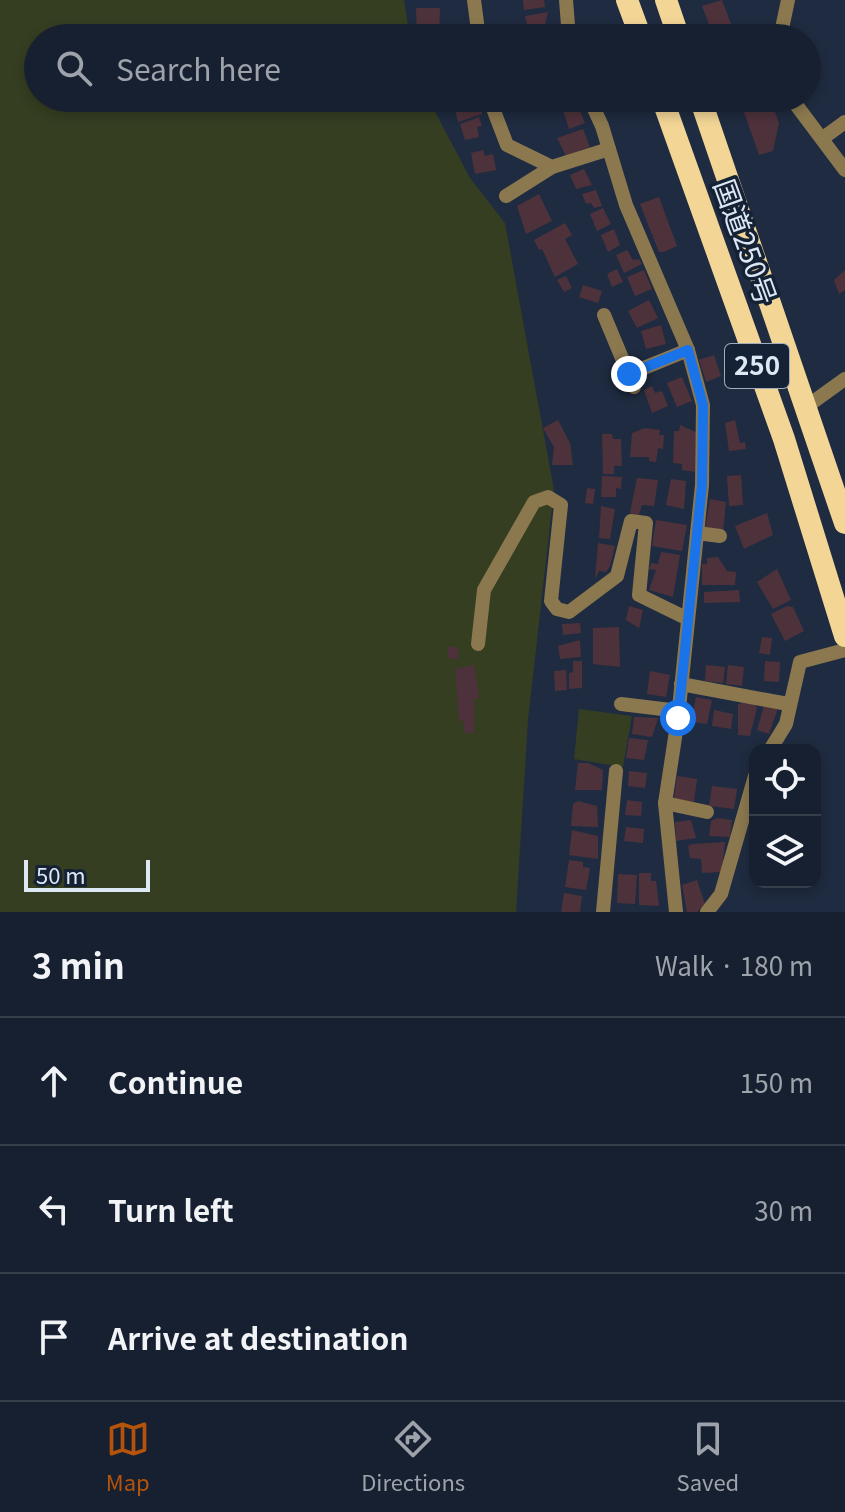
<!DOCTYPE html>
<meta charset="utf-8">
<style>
body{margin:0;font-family:Georgia,"Noto Sans JP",serif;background:#202838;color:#f1f3f6}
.controls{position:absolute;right:24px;bottom:24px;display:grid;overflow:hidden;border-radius:16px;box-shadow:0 4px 12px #0003}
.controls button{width:72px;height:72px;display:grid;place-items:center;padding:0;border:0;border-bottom:2px solid #363e4c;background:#172030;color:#f1f3f6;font:40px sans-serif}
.scale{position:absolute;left:24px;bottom:20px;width:126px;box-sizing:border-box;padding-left:8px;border:4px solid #dee7f4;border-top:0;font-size:22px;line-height:28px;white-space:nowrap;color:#dee7f4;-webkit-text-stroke:6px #152235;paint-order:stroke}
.stop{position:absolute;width:24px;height:24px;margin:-18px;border:6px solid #1a73e8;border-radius:50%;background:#fff}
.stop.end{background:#1a73e8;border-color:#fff;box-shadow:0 2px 8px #0008}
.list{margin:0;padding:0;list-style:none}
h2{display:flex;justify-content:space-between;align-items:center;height:104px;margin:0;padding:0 32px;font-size:34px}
h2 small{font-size:26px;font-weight:400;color:#9ea3ab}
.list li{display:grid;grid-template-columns:52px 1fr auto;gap:24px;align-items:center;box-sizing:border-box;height:128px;padding:0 32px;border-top:2px solid #363e4c}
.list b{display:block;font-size:30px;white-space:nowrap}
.list em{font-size:26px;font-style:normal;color:#9ea3ab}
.icon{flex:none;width:44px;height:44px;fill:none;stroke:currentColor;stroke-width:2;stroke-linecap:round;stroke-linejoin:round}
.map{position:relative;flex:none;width:845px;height:912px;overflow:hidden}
.search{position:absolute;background:#172030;box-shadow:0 4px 12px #0003;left:24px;right:24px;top:24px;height:88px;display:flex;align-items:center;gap:20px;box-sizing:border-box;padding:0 28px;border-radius:44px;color:#9ea3ab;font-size:30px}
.sheet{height:488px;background:#172030}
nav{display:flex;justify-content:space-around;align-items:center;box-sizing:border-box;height:112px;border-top:2px solid #363e4c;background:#172030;font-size:22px;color:#9ea3ab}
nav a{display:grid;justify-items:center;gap:4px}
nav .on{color:#b45309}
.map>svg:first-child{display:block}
</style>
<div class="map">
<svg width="845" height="912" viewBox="0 0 845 912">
<rect width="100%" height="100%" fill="#1f2b40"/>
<!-- green -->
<g fill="#353e21">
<path d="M0 0H404L410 38H38V98H428L470 178 505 223 554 490 528 720 516 912H0Z"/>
<path d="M579 709 632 716 623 767 574 759Z"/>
</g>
<!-- building -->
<g fill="#4e323b">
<path d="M523 0H544L545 7 524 10Z"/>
<path d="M722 0 731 24 712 32 702 6Z"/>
<path d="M416 8H440L439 36 417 38Z"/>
<path d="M548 12 545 25 528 29 525 16Z"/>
<path d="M457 98H479L482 114 458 122 453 101Z"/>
<path d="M546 98H575L585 123 569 129 562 107 554 110Z"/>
<path d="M739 98H770L779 123 773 151 759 155Z"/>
<path d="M479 117 482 126 477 127 479 137 465 140 460 124Z"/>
<path d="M583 129 590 147 566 156 557 138Z"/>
<path d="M483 150 485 156 493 154 496 170 475 174 471 153Z"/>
<path d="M584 169 592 185 576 189 570 175Z"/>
<path d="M596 190 602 206 594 208 591 203 586 204 582 194Z"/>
<path d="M539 194 552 221 526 234 517 206Z"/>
<path d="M659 197 677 246 664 252H659L640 204Z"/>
<path d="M603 208 611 224 597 231 590 214Z"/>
<path d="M565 223 572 235 565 239 578 264 555 277 542 249 539 250 534 240Z"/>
<path d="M614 229 620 245 608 252 601 235Z"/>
<path d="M627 250 633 260 639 259 642 264 624 273 616 255Z"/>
<path d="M617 269 623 282 612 287 607 274Z"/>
<path d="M644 270 652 289 635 296 627 277Z"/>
<path d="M845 270V290L839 294 834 280Z"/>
<path d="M566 276 572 288 564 292 557 280Z"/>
<path d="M583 285 602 291 598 303 579 297Z"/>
<path d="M649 300 658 318 637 328 628 311Z"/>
<path d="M661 325 666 344 646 349 641 331Z"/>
<path d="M714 355 721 376 706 382 699 360Z"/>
<path d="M682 377 692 401 677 407 667 383Z"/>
<path d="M652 386 655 393 662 391 668 406 652 413 644 390Z"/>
<path d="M558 420 570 443 573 465H552L554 447 543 428Z"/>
<path d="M735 420 740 443 745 442 746 449 729 451 725 423Z"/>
<path d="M680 425 696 432 695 472 682 470V464L673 463 674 431H679Z"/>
<path d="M645 428 660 430 659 435H664L663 449 658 448 656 462 649 461V457H630L632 433Z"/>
<path d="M602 434H612L613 439H621L622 466H614V474H603Z"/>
<path d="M741 475 743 505 729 506 727 476Z"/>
<path d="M602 476 622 477 621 489 616 488V497H601Z"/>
<path d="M637 478 658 480 654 506 642 505 639 515 630 513Z"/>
<path d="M671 479 686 481 684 509 666 505Z"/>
<path d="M587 488 595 489 593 504 585 503Z"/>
<path d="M710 499 726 502 723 532 705 529Z"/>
<path d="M601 506 615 509 610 539 599 538Z"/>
<path d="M767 513 773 535 744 549 735 526Z"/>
<path d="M656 520 687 525 682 551 652 546Z"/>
<path d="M598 543 615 546 610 566 606 572 599 571 595 579Z"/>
<path d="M661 552 680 555 673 597 649 590 656 570 649 569 651 563 658 564Z"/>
<path d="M718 557 727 571 736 572 735 585H702V564H707V558Z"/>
<path d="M777 569 791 600 773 609 757 582Z"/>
<path d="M739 590 740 602 704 603V592Z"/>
<path d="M629 606 643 610 639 628 626 620Z"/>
<path d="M787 606 793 607 804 631 785 641 771 614Z"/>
<path d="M580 623 581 633 563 635 562 624Z"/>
<path d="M619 627 620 667 593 664V628Z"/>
<path d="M762 637 772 638 770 655 759 653Z"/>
<path d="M580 640 581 657 560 659 558 646Z"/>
<path d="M448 647H458V659L448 658Z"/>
<path d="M573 661H582V688L569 689V673L573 672Z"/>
<path d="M765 661 780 662 779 682 764 681Z"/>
<path d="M474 665 479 698 474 699V733H465L463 720 459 721 455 669Z"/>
<path d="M706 665 725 667 723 683 705 681Z"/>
<path d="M728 665 744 667 742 686 726 684Z"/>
<path d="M566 670 567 690 555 691 554 671Z"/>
<path d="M650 671 670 675 666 697 647 694Z"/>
<path d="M696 697 712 700 707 724 691 722Z"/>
<path d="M742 703 755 704 757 708 750 736 738 735V704Z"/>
<path d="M764 705 778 708 769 734 757 730Z"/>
<path d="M714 710 733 714 731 729 712 726Z"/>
<path d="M634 717 658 718 652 737 632 734Z"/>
<path d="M629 738 648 740 644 760 626 758Z"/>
<path d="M578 763H588L603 770 602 790H575Z"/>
<path d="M629 771 647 773 645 788 628 786Z"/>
<path d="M677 776 697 779 694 802 674 799Z"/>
<path d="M712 786 737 789 734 809 709 806Z"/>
<path d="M627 800 642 802 641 816 625 815Z"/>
<path d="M578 801 597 806 598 827 571 826 573 804Z"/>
<path d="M717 818 732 820 730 837 709 836 711 821Z"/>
<path d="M691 820 696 838 676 841 675 822Z"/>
<path d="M626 827 644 829 643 843 624 841Z"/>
<path d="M572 830 598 836V859L569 855Z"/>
<path d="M725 842 722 872 702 873 701 859 690 858 688 846 692 844Z"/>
<path d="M569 860 583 862V867L590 868 586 890 565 887Z"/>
<path d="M639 873H651V881H656L659 906 639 905Z"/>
<path d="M618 874 637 875 635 904 617 903Z"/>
<path d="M697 880 705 904 697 912H687L682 885Z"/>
<path d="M564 893 582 896 580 912H561Z"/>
</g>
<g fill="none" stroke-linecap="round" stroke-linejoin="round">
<!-- minor -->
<g stroke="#8b784f" stroke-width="14">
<path d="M474 0 479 38"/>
<path d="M566 0 569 38"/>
<path d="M780 38 788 0"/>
<path d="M489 98 507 145 552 167 609 149"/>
<path d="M589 98 602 126 626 205 688 350 703 405 702 485 678 718 665 803 676 912"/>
<path d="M791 98 845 170"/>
<path d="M823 138 845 122"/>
<path d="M506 196 552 167"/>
<path d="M604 315 634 387"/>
<path d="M629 374 688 350"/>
<path d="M806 407 845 379"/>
<path d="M697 533 720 536"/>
<path d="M478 644 484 590 534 502 548 497 561 505 551 601 557 609 569 612 617 576 631 521 646 523 639 595 686 618"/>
<path d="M681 684 788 704"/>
<path d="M621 704 679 711"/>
<path d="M770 750 786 724 800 662 845 650"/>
<path d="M665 803 707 812"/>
<path d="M603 912 616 771"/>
<path d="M707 912 721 894 755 776"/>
</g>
<!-- trunk -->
<g stroke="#f3d696" stroke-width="22">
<path d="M627 0 641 38"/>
<path d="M666 0 679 38"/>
<path d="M662 98 784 439 845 636"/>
<path d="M700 98 845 523"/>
</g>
</g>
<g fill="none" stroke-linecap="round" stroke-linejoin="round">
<!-- route -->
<path stroke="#1a73e8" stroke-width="10" d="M629 374 688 350 703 405 702 485 678 718"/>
</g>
<g text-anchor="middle" stroke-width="7" stroke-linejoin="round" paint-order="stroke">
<!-- shield labels -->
<rect fill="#152235" stroke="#a2acbb" stroke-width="2" x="725" y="344" width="64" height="44" rx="6"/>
<g font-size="26" font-weight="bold" fill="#dee7f4">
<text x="757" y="375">250</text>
</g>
<!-- street labels -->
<g font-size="28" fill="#dee7f4" stroke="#152235">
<text transform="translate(745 242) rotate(70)" y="10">国道250号</text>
</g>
</g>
</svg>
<div class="controls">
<button><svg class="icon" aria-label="locate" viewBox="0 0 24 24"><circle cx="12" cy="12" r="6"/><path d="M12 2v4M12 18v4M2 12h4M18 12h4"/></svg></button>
<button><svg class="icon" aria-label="layers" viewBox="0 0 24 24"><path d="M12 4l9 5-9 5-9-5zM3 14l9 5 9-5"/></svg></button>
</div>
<div class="scale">50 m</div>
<div class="stop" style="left:678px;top:718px"></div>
<div class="stop end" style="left:629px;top:374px"></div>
<div class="search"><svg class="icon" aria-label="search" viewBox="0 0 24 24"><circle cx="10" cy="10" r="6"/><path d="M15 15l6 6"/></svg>Search here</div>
</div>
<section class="sheet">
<h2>3 min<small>Walk · 180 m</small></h2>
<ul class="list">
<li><svg class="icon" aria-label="ahead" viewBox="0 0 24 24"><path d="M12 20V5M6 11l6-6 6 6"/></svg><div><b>Continue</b></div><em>150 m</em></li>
<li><svg class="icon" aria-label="left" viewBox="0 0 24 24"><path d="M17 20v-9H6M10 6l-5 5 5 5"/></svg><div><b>Turn left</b></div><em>30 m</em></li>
<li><svg class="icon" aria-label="arrive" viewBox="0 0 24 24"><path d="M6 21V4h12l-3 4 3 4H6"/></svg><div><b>Arrive at destination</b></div></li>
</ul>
</section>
<nav>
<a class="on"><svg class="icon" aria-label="map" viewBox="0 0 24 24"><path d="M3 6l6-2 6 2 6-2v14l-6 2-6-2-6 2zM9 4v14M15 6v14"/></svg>Map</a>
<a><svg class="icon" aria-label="directions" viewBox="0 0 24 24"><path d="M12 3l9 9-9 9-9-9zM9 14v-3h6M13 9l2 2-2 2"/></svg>Directions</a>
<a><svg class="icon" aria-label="saved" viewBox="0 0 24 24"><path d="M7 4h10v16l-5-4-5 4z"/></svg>Saved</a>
</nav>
